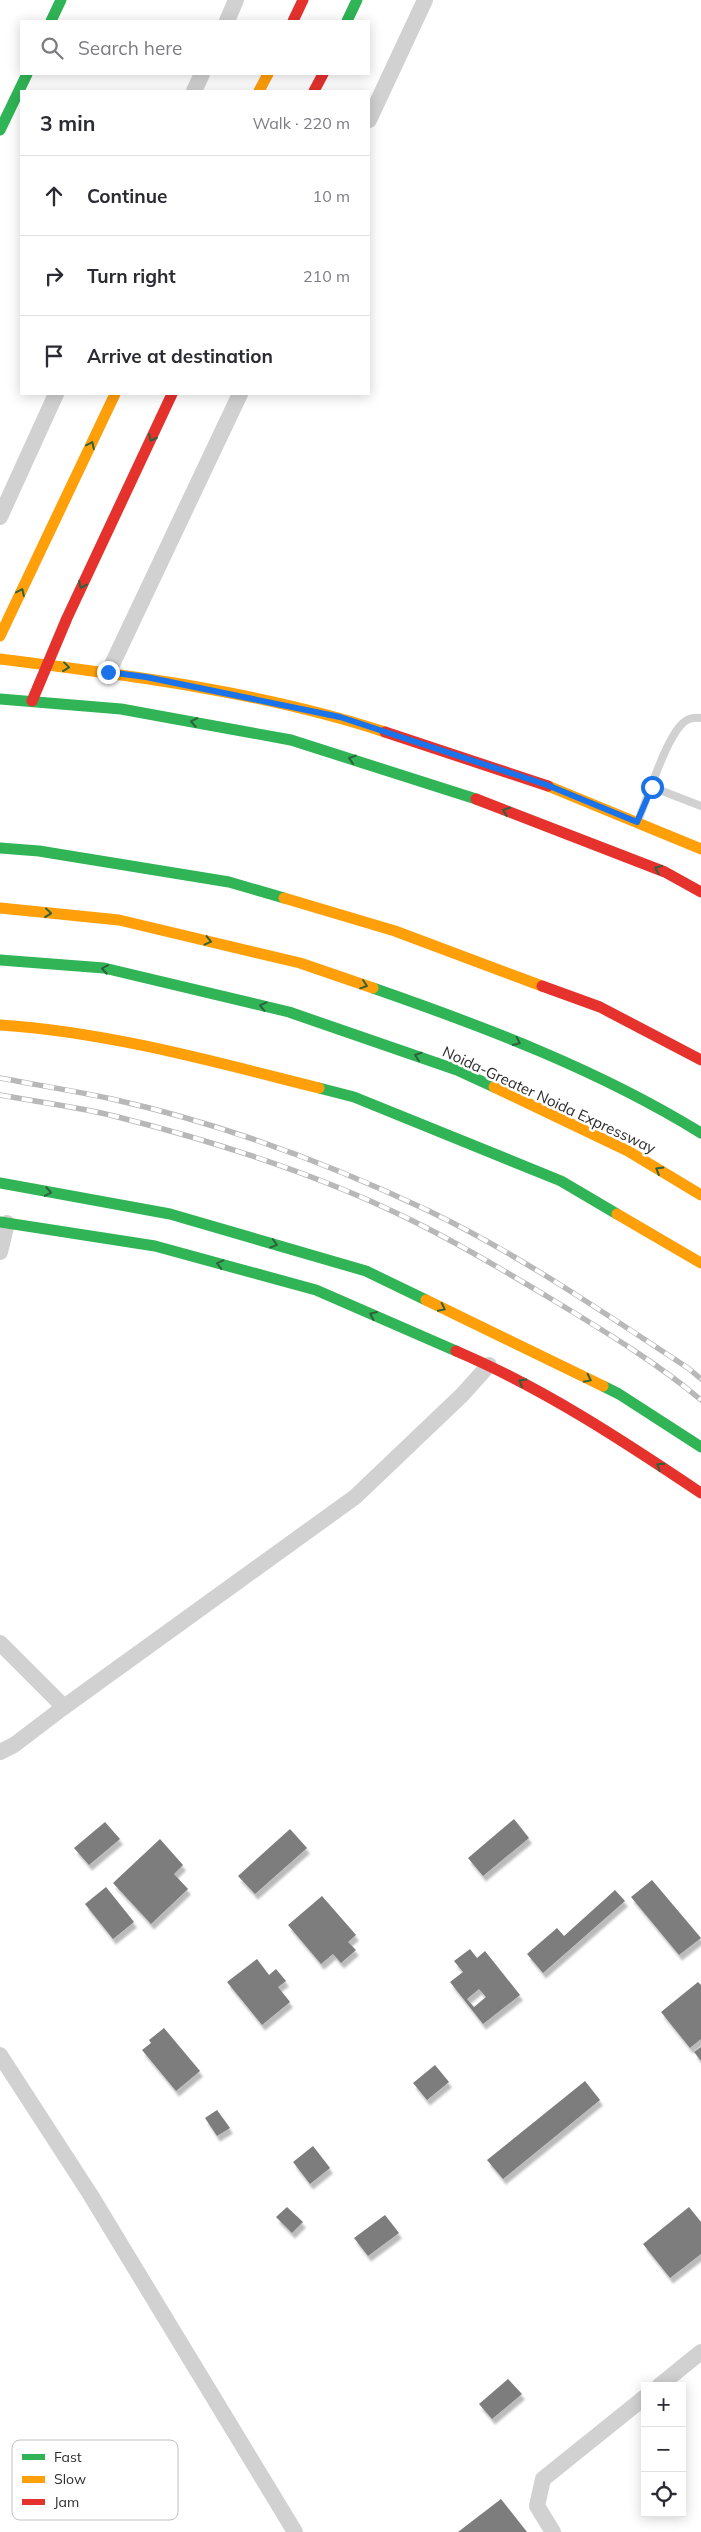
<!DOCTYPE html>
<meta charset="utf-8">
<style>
body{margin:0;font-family:Mulish,sans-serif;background:#f2f2f3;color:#2b2b33}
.controls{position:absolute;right:15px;bottom:15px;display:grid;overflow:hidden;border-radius:0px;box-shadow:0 2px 12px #0003}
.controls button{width:45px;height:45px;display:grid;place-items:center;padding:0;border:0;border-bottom:1px solid #e1e1e2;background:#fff;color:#2b2b33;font:25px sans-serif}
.stop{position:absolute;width:15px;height:15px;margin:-11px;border:4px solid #1a73e8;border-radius:50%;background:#fff}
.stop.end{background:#1a73e8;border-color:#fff;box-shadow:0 1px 5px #0008}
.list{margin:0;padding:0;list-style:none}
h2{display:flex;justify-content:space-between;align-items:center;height:65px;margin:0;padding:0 20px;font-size:21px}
h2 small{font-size:16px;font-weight:400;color:#7c7c81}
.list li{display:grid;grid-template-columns:32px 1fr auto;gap:15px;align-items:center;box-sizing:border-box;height:80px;padding:0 20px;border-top:1px solid #e1e1e2}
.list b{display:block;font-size:19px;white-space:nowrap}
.list em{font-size:16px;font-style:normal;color:#7c7c81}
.icon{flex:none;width:28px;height:28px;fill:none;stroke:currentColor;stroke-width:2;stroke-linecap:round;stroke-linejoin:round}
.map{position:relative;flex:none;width:701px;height:2532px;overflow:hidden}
.search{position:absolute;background:#fff;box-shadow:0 2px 12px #0003;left:20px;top:20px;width:350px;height:55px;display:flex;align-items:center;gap:12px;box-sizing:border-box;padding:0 18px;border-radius:0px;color:#7c7c81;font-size:19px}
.panel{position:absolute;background:#fff;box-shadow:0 2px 12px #0003;left:20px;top:90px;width:350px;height:305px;border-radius:0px}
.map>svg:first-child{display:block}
</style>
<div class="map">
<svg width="701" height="2532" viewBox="0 0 701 2532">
<defs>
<filter id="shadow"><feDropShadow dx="3" dy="5.5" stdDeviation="1" flood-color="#0004"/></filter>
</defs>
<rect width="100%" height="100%" fill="#fff"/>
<!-- building -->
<g fill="#7d7d7d" fill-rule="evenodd" filter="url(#shadow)">
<path d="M514 1819 529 1838 483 1876 468 1858Z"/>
<path d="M105 1822 120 1839 89 1865 74 1848Z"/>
<path d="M290 1829 307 1848 255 1894 238 1876Z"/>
<path d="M160 1839 183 1865 174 1874 188 1889 151 1924 113 1883Z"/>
<path d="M652 1880 701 1938 679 1955 631 1897Z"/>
<path d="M106 1887 134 1922 113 1939 85 1904Z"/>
<path d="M615 1890 625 1901 543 1973 527 1954 557 1928 564 1936Z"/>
<path d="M322 1896 356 1935 348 1942 356 1950 341 1963 333 1954 321 1964 288 1925Z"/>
<path d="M470 1949 477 1958 485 1951 520 1995 483 2024 450 1982 463 1972 454 1961ZM479 1989 486 1997 474 2007 467 1999Z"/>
<path d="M257 1959 269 1975 276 1969 286 1981 278 1987 290 2002 262 2025 227 1982Z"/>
<path d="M698 1982 701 1985V2039L690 2048 661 2012Z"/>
<path d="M164 2028 200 2071 176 2091 142 2050 151 2043 149 2040Z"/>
<path d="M701 2047V2061L694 2052Z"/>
<path d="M435 2065 449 2082 427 2100 413 2083Z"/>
<path d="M585 2081 600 2100 503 2179 487 2160Z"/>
<path d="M217 2110 230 2128 217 2136 205 2118Z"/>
<path d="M313 2146 330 2168 310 2184 293 2162Z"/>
<path d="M287 2207 303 2222 292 2233 276 2217Z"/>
<path d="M689 2207 701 2222V2254L670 2278 643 2244Z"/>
<path d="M385 2215 399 2233 368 2256 354 2238Z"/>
<path d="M508 2379 522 2394 492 2419 479 2404Z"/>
<path d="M501 2499 527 2532H458Z"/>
</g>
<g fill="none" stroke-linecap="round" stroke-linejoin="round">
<!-- lane -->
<g stroke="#d1d1d1" stroke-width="8">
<path d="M652 787 701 806"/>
<path d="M638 821C648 797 666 738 683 723 688 718 694 717 701 718"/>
</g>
<!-- street -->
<g stroke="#d1d1d1" stroke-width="16">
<path d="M227 21 236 0"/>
<path d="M194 91 202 74"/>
<path d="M369 120 425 0"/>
<path d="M0 517 56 394"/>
<path d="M108 673 240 394"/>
<path d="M0 1252 7 1223"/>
<path d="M0 1643 64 1707 355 1497 462 1395 489 1365"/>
<path d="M0 1752 14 1745 64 1707"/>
<path d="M0 2055 90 2194 295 2532"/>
<path d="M659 2386 701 2352"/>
<path d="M553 2532 537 2506 543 2479 645 2397"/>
</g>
<!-- fast -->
<g stroke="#30b455" stroke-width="11">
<path d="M51 21 61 0"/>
<path d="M347 21 357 0"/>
<path d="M0 130 27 74"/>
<path d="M0 699 121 709 291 740 476 799"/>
<path d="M0 848 39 851 229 882 284 898"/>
<path d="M0 960 104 968 289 1012 457 1070 494 1087"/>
<path d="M373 988C485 1027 599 1070 701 1133"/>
<path d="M319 1088 354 1097 561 1181 617 1214"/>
<path d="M0 1183 170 1214 366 1271 426 1300"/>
<path d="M0 1222 155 1246 316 1290 456 1351"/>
<path d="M603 1386 619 1394 701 1447"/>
</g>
<!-- slow -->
<g stroke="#ff9f0a" stroke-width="11">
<path d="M259 91 268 74"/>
<path d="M0 636 115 394"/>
<path d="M0 659C128 675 263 692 385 732"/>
<path d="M548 786 701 849"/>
<path d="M284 898 395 931 542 986"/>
<path d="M0 908 119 920 300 963 373 988"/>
<path d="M0 1025C108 1032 215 1062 319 1088"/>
<path d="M494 1087 628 1151 701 1195"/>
<path d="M617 1214 701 1263"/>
<path d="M426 1300 603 1386"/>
</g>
<!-- jam -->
<g stroke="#e5322d" stroke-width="11">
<path d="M293 21 303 0"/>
<path d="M314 91 323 74"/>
<path d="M32 701 67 618 172 394"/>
<path d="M385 732 548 786"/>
<path d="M476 799 665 872 701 892"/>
<path d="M542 986 600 1007 701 1060"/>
<path d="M456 1351C543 1388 622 1440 701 1493"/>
</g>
<!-- rail casing -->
<g stroke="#b8b8b8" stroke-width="5.5">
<g id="rail">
<path d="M0 1078C37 1085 75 1091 112 1099 219 1123 330 1164 429 1211 520 1255 604 1313 688 1368L701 1379"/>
<path d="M0 1095C38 1102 77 1107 114 1116 217 1142 327 1177 421 1225 466 1248 510 1274 553 1300 604 1331 656 1362 701 1400"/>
</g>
</g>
<!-- rail -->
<use href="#rail" stroke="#fff" stroke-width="4" stroke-dasharray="11" stroke-linecap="butt"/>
</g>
<!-- one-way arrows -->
<defs><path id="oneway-chevron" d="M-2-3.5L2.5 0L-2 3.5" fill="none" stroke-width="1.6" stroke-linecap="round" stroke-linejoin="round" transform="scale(1.25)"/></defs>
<g stroke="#2e623c">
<use href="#oneway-chevron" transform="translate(152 438) rotate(115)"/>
<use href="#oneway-chevron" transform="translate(91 445) rotate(-65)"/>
<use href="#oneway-chevron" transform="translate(82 585) rotate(115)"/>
<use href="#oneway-chevron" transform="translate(21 592) rotate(-65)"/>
<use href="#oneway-chevron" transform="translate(66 667) rotate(7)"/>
<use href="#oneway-chevron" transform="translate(194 722) rotate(-170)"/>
<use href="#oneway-chevron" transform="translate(352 759) rotate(-162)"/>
<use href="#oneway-chevron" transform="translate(506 811) rotate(-159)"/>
<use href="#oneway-chevron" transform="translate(658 869) rotate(-158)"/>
<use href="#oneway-chevron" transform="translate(48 913) rotate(6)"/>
<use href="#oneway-chevron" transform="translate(208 941) rotate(13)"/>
<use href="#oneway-chevron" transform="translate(105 969) rotate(-170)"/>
<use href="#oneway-chevron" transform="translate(364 985) rotate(19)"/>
<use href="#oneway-chevron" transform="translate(263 1006) rotate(-167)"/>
<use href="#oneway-chevron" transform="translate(517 1042) rotate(25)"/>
<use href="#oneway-chevron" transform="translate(418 1056) rotate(-161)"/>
<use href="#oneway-chevron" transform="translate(659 1170) rotate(-149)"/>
<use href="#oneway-chevron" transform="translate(48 1192) rotate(10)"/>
<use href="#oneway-chevron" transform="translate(274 1244) rotate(16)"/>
<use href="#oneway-chevron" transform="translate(220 1264) rotate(-165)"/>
<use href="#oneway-chevron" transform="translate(442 1308) rotate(26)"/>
<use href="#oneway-chevron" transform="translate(373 1315) rotate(-156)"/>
<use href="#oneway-chevron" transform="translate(588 1379) rotate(26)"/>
<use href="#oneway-chevron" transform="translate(522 1382) rotate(-150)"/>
<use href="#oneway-chevron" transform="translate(660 1466) rotate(-147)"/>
</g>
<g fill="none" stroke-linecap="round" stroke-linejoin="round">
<!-- route -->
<path stroke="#1a73e8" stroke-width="6" d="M108 672 146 677 340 717 547 785 637 822 652 787"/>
</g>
<g text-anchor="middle" stroke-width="5" stroke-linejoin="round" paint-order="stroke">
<!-- street labels -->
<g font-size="15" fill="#2c2c2c" stroke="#fff">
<text transform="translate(549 1100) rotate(25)" y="5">Noida-Greater Noida Expressway</text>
</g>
</g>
<!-- legend -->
<rect x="12" y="2440" width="166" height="80" rx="8" fill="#fff" stroke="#c0c0c0" stroke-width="1"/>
<rect x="22" y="2454" width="23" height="6" fill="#30b455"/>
<rect x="22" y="2476" width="23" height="7" fill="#ff9f0a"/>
<rect x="22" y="2499" width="23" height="6" fill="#e5322d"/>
<g font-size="14" fill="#2c2c2c">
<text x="54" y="2462">Fast</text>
<text x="54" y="2484">Slow</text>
<text x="54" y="2507">Jam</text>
</g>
</svg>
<div class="controls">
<button>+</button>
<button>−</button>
<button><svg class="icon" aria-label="locate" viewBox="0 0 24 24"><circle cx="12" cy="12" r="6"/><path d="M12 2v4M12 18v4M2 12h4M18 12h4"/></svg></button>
</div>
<div class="stop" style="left:652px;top:787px"></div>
<div class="stop end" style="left:108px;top:672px"></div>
<div class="search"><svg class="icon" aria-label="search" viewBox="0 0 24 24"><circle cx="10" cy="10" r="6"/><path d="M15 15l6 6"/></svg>Search here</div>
<section class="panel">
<h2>3 min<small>Walk · 220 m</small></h2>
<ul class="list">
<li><svg class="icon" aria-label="ahead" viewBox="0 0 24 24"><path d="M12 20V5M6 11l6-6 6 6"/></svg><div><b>Continue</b></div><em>10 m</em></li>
<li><svg class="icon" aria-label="right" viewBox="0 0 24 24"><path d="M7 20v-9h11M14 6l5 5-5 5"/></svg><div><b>Turn right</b></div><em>210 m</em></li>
<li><svg class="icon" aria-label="arrive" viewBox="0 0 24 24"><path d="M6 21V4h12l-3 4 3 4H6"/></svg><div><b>Arrive at destination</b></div></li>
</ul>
</section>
</div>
